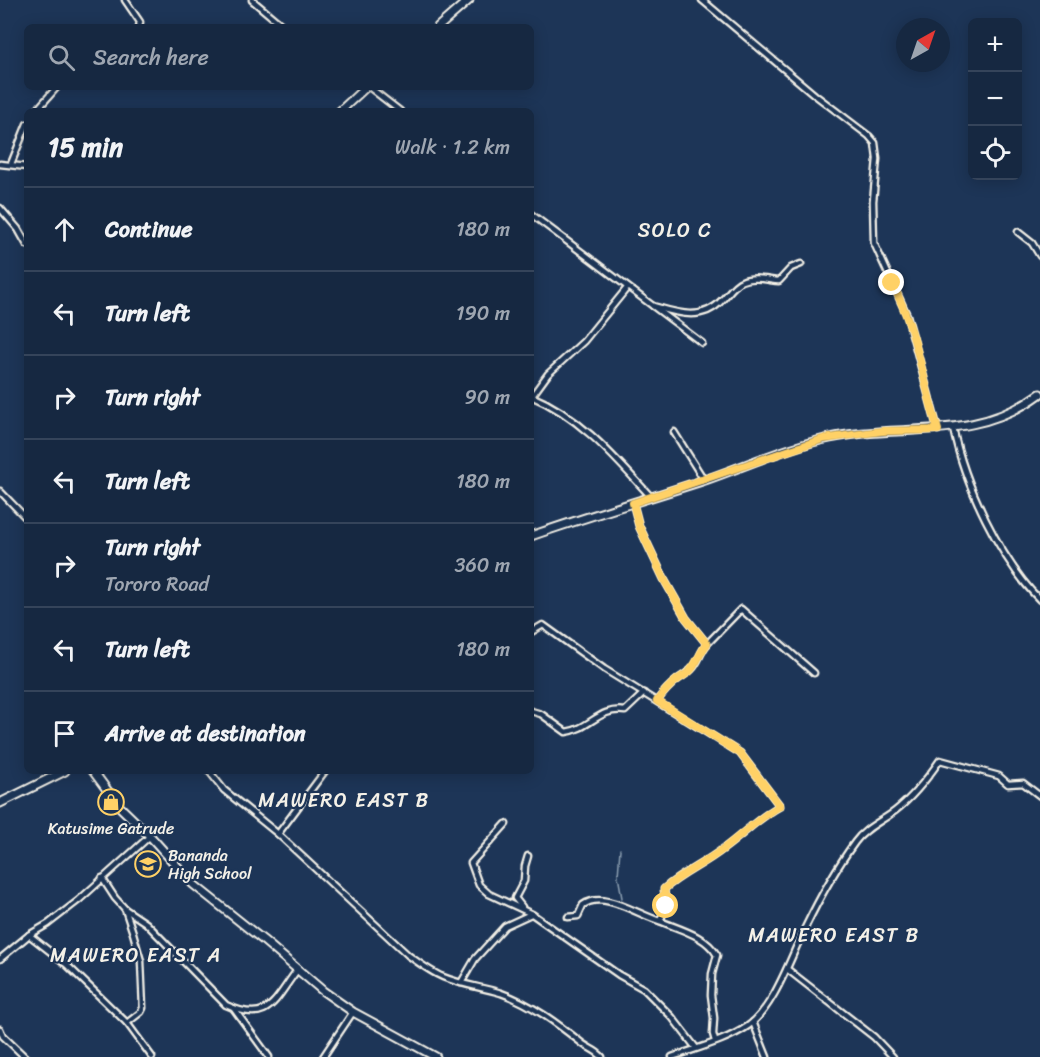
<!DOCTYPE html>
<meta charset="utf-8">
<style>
body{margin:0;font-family:Sriracha,sans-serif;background:#23344c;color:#f1f3f6}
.controls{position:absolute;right:18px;top:18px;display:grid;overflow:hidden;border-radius:9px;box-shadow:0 3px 15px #0003}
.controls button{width:54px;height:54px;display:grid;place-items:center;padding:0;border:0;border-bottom:2px solid #35445a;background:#162841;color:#f1f3f6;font:30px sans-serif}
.compass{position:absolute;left:896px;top:18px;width:54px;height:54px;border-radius:50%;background:#162841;box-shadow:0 3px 15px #0003;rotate:40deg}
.stop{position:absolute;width:18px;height:18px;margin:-14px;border:4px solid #ffd166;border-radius:50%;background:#fff}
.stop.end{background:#ffd166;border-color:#fff;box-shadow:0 2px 6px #0008}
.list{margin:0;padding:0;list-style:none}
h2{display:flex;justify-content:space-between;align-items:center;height:78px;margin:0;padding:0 24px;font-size:26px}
h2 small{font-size:20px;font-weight:400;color:#9ea6b1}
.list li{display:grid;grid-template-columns:39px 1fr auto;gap:18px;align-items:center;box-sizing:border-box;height:84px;padding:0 24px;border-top:2px solid #35445a}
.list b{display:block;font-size:22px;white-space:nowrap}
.list p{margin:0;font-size:20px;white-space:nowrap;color:#9ea6b1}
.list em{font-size:20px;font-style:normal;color:#9ea6b1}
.icon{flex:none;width:33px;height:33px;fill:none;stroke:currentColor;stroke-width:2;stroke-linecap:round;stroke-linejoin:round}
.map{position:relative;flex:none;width:1040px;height:1057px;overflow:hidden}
.search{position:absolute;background:#162841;box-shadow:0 3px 15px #0003;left:24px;top:24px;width:510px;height:66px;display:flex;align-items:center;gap:15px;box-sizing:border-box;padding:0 21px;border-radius:9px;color:#9ea6b1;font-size:22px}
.panel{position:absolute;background:#162841;box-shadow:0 3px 15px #0003;left:24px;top:108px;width:510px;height:666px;border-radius:9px}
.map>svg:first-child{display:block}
</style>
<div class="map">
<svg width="1040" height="1057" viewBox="0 0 1040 1057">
<rect width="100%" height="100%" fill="#1d3557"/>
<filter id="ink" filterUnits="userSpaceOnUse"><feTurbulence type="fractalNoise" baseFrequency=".0167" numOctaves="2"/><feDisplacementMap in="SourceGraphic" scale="12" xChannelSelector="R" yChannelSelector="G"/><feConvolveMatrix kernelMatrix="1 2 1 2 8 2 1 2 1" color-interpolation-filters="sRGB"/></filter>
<g filter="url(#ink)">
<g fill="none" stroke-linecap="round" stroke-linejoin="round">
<!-- stream -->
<path stroke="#8c9fb1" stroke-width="1.5" d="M620 849 618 876 622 898"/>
<!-- street casing -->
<g stroke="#f4f1e8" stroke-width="9">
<g id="street">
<path d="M125 0 140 22 139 27"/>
<path d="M252 0 284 27"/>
<path d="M702 0 815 95 869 136 875 143 877 159 873 201 874 243 907 315 938 430"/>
<path d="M369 87 400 111"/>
<path d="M36 111 57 87"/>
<path d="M0 164 27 167"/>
<path d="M11 164 27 124"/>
<path d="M0 208 18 229 27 245"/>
<path d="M531 214 702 343"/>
<path d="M1018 232 1032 243 1040 256"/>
<path d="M653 306C677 313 703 322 722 300 728 294 734 284 742 281 753 276 767 280 779 281L791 268 801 264"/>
<path d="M531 396C580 416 616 459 651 497"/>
<path d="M532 396 548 374 584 341 627 288"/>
<path d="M953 428C964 483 1000 560 1040 600"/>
<path d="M674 432 704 480"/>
<path d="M0 491 27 519"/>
<path d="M633 503 639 526 665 581 686 618 707 644C701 651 700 658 695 665 691 672 683 675 677 680 669 686 663 693 657 701"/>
<path d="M531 632 543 625 604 669 740 753 780 806C759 817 743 835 723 849 704 864 682 873 664 889L666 906 660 921C681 930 705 935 717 955L712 974 711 995 714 1018 713 1034 715 1041"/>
<path d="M707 644 741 609 814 673"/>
<path d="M531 711 541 714 566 732C590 729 599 707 625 711L644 693"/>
<path d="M209 771 224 790 278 834 408 955C419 963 431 972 443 977 462 985 482 987 501 993 532 1004 558 1024 583 1044 590 1049 596 1050 602 1057"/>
<path d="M506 824 471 863 479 885 489 894 532 914 619 975 644 989 672 1017 696 1048"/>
<path d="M278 834 325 771"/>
<path d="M102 878 115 898 125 909 133 933 141 961 143 1008 141 1012 127 1023"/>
<path d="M522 907 515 898 524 881 525 866 528 856"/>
<path d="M125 909 146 923 226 1005C270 1025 274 1000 298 969"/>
<path d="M568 917 578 916 583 905C604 890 638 915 660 921"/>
<path d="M29 935 66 964 127 1023 152 1057"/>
<path d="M0 959 29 935 48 924 79 900 150 836"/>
<path d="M787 969 874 1037 893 1057"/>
<path d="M461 983 475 959 505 926 531 914"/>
<path d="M234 1009 269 1057"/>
<path d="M753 1022 767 1057"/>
<path d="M0 1029 3 1036 25 1057"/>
<path d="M323 1057 353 1012"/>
<path d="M672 1057C697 1048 726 1041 748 1026 774 1008 791 956 805 928 819 899 836 868 855 842 865 828 882 821 895 811 913 797 927 779 940 760L999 776 1008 784 1023 783 1040 796"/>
</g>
</g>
<!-- secondary casing -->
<g stroke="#f4f1e8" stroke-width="11">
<g id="secondary">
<path d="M438 27 469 0"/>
<path d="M340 111 366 87"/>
<path d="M531 536C588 516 647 499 705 480 743 467 781 449 821 440 898 421 971 445 1040 394"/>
<path d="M93 771 119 806 150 836 193 884 263 940 323 991 353 1012 436 1057"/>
<path d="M0 803 65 771"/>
</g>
</g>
<!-- street -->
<use href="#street" stroke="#1d3557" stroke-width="4.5"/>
<!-- secondary -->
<use href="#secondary" stroke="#1d3557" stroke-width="7"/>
</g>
</g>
<g fill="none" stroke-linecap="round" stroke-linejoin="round" filter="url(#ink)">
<!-- route -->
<path stroke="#ffd166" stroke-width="8" d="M666 906 664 889C682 873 704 864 723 849 742 835 759 817 780 806L740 753 657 701C663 693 669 686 677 680 681 677 685 675 689 672 697 664 699 653 707 644L686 618 665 581 639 526 633 503 823 439 882 431 938 430C923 380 916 329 892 283"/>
</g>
<!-- icons -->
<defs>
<g id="shop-ring" transform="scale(1.35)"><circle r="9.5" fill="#1d3557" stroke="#ffd166" stroke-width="1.5"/><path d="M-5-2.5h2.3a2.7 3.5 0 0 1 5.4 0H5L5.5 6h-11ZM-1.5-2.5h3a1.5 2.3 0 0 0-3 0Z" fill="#ffd166"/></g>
<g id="school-ring" transform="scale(1.35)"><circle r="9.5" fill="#1d3557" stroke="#ffd166" stroke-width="1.5"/><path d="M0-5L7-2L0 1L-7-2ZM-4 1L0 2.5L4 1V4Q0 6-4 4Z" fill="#ffd166"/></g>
</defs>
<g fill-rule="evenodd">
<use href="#shop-ring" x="111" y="802"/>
<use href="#school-ring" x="148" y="864"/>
</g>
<g text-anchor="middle" stroke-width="4.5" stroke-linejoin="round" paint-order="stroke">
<!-- poi labels -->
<g font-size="16" fill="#f4f1e8" stroke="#1d3557">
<text x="111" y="834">Katusime Gatrude</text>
<text x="168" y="861" text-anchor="start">Bananda<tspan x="168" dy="18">High School</tspan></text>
</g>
<!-- quarter labels -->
<g font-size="20" letter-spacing="1.5" fill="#f4f1e8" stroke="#1d3557">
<text x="675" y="237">SOLO C</text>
<text x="344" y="807">MAWERO EAST B</text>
<text x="834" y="942">MAWERO EAST B</text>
<text x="136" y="962">MAWERO EAST A</text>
</g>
</g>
</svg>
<div class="controls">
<button>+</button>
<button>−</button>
<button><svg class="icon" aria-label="locate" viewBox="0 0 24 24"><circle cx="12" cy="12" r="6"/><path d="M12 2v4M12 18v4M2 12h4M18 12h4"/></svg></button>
</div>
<svg class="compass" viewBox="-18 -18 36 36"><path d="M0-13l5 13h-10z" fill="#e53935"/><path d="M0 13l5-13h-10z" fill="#9ea6b1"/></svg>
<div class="stop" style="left:666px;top:906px"></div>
<div class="stop end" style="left:892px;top:283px"></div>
<div class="search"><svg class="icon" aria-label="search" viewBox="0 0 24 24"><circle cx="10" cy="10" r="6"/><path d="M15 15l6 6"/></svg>Search here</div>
<section class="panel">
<h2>15 min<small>Walk · 1.2 km</small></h2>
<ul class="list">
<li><svg class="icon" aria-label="ahead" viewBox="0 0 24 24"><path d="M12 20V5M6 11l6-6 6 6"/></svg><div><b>Continue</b></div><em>180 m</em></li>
<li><svg class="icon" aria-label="left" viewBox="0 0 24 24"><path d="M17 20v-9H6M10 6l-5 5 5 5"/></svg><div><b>Turn left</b></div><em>190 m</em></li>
<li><svg class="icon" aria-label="right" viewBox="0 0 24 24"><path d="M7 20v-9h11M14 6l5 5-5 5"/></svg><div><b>Turn right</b></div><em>90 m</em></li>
<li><svg class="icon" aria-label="left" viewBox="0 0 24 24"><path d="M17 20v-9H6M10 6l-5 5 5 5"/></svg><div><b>Turn left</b></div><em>180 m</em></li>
<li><svg class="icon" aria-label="right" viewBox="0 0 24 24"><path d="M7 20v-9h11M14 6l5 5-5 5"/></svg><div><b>Turn right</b><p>Tororo Road</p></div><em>360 m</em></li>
<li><svg class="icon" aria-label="left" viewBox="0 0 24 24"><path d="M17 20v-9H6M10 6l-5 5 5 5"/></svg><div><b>Turn left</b></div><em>180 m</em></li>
<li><svg class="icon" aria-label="arrive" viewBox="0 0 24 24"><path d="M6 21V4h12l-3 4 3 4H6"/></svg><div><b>Arrive at destination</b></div></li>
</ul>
</section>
</div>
